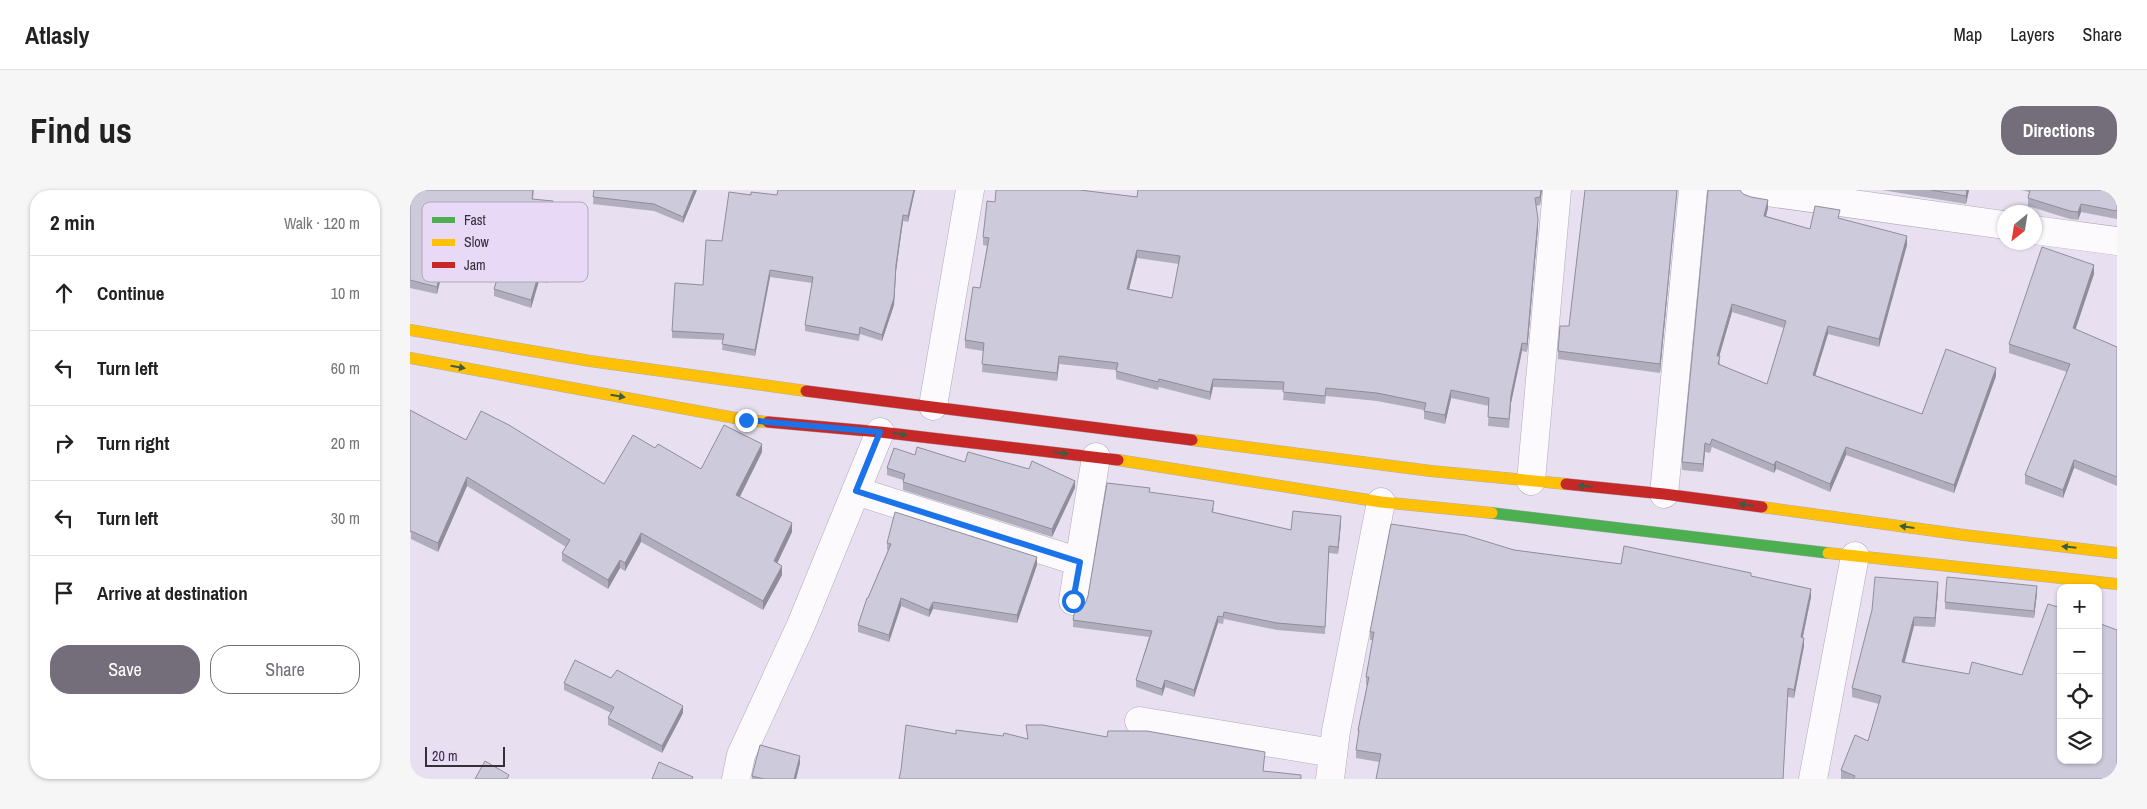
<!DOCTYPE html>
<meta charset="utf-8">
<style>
body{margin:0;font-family:"Archivo Narrow",sans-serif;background:#f6f6f6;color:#222}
.controls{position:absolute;right:15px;bottom:15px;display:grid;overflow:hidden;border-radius:10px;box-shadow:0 1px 4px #0004}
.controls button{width:45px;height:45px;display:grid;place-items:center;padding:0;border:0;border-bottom:1px solid #e0e0e0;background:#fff;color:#222;font:25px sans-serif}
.compass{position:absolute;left:1587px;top:15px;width:45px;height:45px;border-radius:50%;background:#fff;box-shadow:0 1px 4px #0004;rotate:210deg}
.scale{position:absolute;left:15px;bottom:12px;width:80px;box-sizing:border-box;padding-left:5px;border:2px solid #352f3a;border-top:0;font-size:14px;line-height:18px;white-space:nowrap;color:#352f3a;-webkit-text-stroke:4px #e8d9f7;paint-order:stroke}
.stop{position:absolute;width:15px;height:15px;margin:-11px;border:4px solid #1a73e8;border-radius:50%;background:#fff}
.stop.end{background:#1a73e8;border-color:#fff;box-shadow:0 1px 5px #0008}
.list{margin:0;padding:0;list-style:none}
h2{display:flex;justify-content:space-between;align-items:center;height:65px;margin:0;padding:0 20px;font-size:21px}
h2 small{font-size:16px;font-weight:400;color:#767676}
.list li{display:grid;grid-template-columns:32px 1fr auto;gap:15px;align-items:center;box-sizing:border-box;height:75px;padding:0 20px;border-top:1px solid #e0e0e0}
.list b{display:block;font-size:19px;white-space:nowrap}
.list em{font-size:16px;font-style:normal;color:#767676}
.actions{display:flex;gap:10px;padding:15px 20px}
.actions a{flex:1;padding:11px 0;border:1px solid #746d7a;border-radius:20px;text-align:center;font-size:18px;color:#746d7a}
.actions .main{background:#746d7a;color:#fff}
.icon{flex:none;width:28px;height:28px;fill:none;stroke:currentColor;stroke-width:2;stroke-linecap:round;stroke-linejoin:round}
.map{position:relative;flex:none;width:1707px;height:589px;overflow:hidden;border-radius:20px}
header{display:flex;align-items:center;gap:30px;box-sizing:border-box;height:70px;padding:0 25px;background:#fff;border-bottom:1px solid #e0e0e0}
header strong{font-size:24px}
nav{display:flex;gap:28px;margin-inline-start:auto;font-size:18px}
.intro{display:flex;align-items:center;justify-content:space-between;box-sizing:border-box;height:120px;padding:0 30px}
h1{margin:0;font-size:35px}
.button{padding:12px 22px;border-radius:20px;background:#746d7a;color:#fff;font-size:18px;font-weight:700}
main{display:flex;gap:30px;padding:0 30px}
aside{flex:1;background:#fff;border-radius:20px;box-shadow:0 1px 4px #0004}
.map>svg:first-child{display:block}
</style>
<header>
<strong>Atlasly</strong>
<nav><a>Map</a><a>Layers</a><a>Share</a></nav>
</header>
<div class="intro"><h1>Find us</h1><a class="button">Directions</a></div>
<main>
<aside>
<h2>2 min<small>Walk · 120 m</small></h2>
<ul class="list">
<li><svg class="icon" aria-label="ahead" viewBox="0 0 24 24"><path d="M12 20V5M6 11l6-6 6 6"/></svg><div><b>Continue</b></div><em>10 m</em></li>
<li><svg class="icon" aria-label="left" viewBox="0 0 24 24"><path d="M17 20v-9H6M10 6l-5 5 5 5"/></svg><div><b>Turn left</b></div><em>60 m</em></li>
<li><svg class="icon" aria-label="right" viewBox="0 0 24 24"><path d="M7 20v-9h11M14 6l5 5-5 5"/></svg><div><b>Turn right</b></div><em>20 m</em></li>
<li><svg class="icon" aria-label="left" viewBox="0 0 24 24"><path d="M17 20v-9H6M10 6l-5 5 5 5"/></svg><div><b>Turn left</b></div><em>30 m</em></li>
<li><svg class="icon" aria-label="arrive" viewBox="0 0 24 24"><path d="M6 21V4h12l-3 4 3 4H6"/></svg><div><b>Arrive at destination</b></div></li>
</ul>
<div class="actions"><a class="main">Save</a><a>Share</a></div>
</aside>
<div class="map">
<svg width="1707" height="589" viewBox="0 0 1707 589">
<rect width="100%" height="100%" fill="#e8e0f0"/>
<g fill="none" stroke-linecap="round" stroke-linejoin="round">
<!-- street casing -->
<g stroke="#b0aab6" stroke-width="29">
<g id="street">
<path d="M1343 0 1594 35"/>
<path d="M1624 40 1707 51"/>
<path d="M523 216 560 0"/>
<path d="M1121 291 1147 0"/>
<path d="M446 301 670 372"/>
<path d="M1254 304 1283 0"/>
<path d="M663 411 686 267"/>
<path d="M729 531 923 563"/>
<path d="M326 589 331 565 391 435 470 242"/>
<path d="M920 589 926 541 971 312"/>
<path d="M1403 589 1445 366"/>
</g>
</g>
<!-- fast casing -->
<g stroke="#b0aab6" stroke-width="12">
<path id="fast" d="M1082 323 1418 363"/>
</g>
<!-- slow casing -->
<g stroke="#b0aab6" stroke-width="12">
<g id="slow">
<path d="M0 140 180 171 396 201"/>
<path d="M0 168 336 230 358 232"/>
<path d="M782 250 1021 281 1156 294"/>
<path d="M708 270 971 312 1082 323"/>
<path d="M1352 317 1554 345 1707 363"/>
<path d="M1418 363 1707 394"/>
</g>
</g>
<!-- jam casing -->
<g stroke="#b0aab6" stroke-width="12">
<g id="jam">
<path d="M396 201 782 250"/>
<path d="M358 232 470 242 708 270"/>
<path d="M1156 294 1254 304 1352 317"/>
</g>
</g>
<!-- street -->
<use href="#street" stroke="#fcfafd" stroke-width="28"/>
<!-- fast -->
<use href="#fast" stroke="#4caf50" stroke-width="11"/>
<!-- slow -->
<use href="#slow" stroke="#ffc107" stroke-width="11"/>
<!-- jam -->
<use href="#jam" stroke="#c62828" stroke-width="11"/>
</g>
<!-- wall -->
<g fill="#b0aebd" fill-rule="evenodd">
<path d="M2 0H124L123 9 143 18 141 53 139 59 140 66 138 93 129 91 121 118 84 106V99L88 87 33 79 27 104 0 98V8Z"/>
<path d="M184 0H287L273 33 244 21 183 14Z"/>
<path d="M368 0H505L498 32 493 31 486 81 484 115 472 151 450 144 449 151 395 141V135L402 93 360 87 345 166 312 160 313 150 262 148V141L293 95 312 51 341 5H367Z"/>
<path d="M728 0H1132L1130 15 1126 16 1128 37 1117 162 1112 161 1101 213 1099 238 1078 236 1079 216 1041 208 1035 234 1014 229V220L967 211 916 206 915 214 873 210 874 200 803 197 800 210 749 197 748 200 706 189V180L649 174 647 191 572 182 573 161 555 158V150L570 98 577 56 573 55V47L585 12 727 7ZM727 68 769 74 762 108 719 99Z"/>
<path d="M1175 0H1267L1250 183 1148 169V161L1159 136Z"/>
<path d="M1472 0H1559L1556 14Z"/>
<path d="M1611 0H1707V29L1671 22 1668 30 1660 29 1618 16V8L1619 2Z"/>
<path d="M1333 4 1358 18 1356 26 1400 39 1430 28 1497 55 1469 157 1418 144 1405 185 1512 224 1586 186 1544 303 1436 265 1420 302 1366 279 1364 283 1302 257 1300 263 1295 262 1293 282 1272 280V272ZM1322 122 1374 138 1357 194 1310 175 1309 166Z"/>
<path d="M1684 84 1665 139 1707 157V296L1664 278 1653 308 1615 294V285L1657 182 1599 163V154Z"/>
<path d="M0 220 56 250 194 294 245 258 291 279 352 262 330 307 382 342 367 373 372 385 353 420 231 352 215 381 210 378 198 399 152 371V363L156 357 57 296 28 362 1 349Z"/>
<path d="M505 265 555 272 665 298 642 347 493 300V290L477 285V278Z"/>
<path d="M740 303 804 318 803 322 881 340 931 333 928 364 919 363 915 444 867 440 814 429 813 434 808 433 784 507 755 497 752 506 726 497V490L739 447 663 437V430L675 414Z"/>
<path d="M477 353 627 375 607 433 523 419 519 427 491 416 479 452 448 442V435L458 408 478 360H477Z"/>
<path d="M1104 360 1211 374 1341 387 1401 407 1393 447 1394 456 1384 508 1378 507 969 572 946 568V560L948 548V540L957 495H956V487L963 450H960V442Z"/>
<path d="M1528 401 1525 437 1504 436 1495 472 1651 570 1707 440V589H1431V580L1458 551 1469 514 1442 507V498Z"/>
<path d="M1627 403 1624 428 1535 419V412Z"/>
<path d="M154 493 273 523 252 563 198 535V528L201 523 154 500Z"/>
<path d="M390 573 386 589H342V586Z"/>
</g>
<!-- shaded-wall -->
<g fill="#908d9a">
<path d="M284 0H287L273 33V27Z"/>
<path d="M504 0H505L498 32V26Z"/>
<path d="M1131 0H1132L1130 15V7Z"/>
<path d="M1267 0 1250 183V174Z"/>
<path d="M1557 0H1559L1556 14V6Z"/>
<path d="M1358 10V18L1354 34V26Z"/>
<path d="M143 11 141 53 137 65V58Z"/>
<path d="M1671 14V22L1668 30V22Z"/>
<path d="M493 25V31L486 81 484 115 472 151V145L486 75Z"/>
<path d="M1128 29V37L1117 162V154Z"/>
<path d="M1497 46V55L1469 157V149Z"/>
<path d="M727 60V68L717 107V99Z"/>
<path d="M33 71V79L27 104V97Z"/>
<path d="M1684 75V84L1663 147V138Z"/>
<path d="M360 80V87L345 166V160Z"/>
<path d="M129 83V91L121 118V110Z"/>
<path d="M1322 114V122L1307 174V166Z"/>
<path d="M1418 136V144L1403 193V185Z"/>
<path d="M1112 153V161L1101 213 1099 238 1101 205Z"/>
<path d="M649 166V174L647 191V183Z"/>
<path d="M1586 178V186L1544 303V295Z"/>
<path d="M803 189V197L800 210V202Z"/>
<path d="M1041 200V208L1035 234V225Z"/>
<path d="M1295 253V262L1293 282V274Z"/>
<path d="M352 254V262L326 314V305Z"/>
<path d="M1436 257V265L1420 302V294Z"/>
<path d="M1664 270V278L1653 308V300Z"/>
<path d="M1366 271V279L1364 283V275Z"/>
<path d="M57 287V296L28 362V353Z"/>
<path d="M665 291V298L642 347V339Z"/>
<path d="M931 326V333L928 364V357Z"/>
<path d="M382 333V342L364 380V371Z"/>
<path d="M231 343V352L215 381V373Z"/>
<path d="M627 367V375L607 433V425Z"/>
<path d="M210 370V378L198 399V390Z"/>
<path d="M372 376V385L353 420V411Z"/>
<path d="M1528 392V401L1525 437V428Z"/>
<path d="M1627 396V403L1624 428V421Z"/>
<path d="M1401 399V407L1391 455V447Z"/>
<path d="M491 408V416L479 452V445Z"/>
<path d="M523 412V419L519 427V420Z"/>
<path d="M808 426V433L784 507V500Z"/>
<path d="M1504 427V436L1492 481V472Z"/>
<path d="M1394 448V456L1384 508V500Z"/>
<path d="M755 490V497L752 506V499Z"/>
<path d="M1378 498V507L1373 589Z"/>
<path d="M273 516V523L252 563V556Z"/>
<path d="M390 566V573L386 589H384Z"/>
<path d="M1707 580V589H1704Z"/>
</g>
<!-- building -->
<g fill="#cdcadc" stroke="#908d9a" fill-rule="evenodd">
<path d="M2 0H123L122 9 143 11 141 46 137 58 140 59 138 86 129 83 121 110 84 99 90 80 33 71 27 97 0 90V8Z"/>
<path d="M184 0H284L273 27 244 14 183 7Z"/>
<path d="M368 0H504L498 26 493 25 486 75 484 108 472 145 450 137 449 145 395 135 403 87 360 80 345 160 312 154 314 144 262 141 265 93 293 95 296 50 312 51 319 2 341 5V2L367 5Z"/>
<path d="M586 0H670L727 7 728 0H1131L1130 7 1125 8 1128 29 1117 154 1112 153 1101 205 1099 229 1078 227 1079 208 1041 200 1035 225 1014 221 1016 213 967 203 916 198 915 206 873 202 874 192 803 189 800 202 749 189 748 192 706 181 708 173 649 166 647 183 572 174 574 153 555 150 563 97 570 98 579 48 573 47 577 11 585 12ZM727 60 770 66 762 108 717 99Z"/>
<path d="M1175 0H1267L1250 174 1148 161 1150 136H1159Z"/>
<path d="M1298 0H1330L1333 4 1341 7 1358 10 1354 26 1400 39 1405 16 1430 20 1428 28 1497 46 1469 149 1418 136 1403 185 1512 224 1536 159 1586 178 1544 295 1436 257 1420 294 1366 271 1364 275 1302 249 1300 255 1295 253 1293 274 1272 272ZM1322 114 1376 131 1357 194 1308 174 1310 166H1307Z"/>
<path d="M1521 0H1557L1556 6Z"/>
<path d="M1620 0H1707V21L1671 14 1668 22 1660 21 1618 8Z"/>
<path d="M1632 57 1684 75 1663 138 1707 157V287L1664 270 1653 300 1615 285 1660 174 1599 154Z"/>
<path d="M0 220 56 250 71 221 99 235 194 294 223 245 245 258 248 254 291 279 314 235 352 254 326 305 382 333 364 371 372 376 353 411 231 343 215 373 210 370 198 390 152 363 160 350 57 287 28 353 1 341 0 342Z"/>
<path d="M507 257 555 272 558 262 619 279 622 271 665 291 642 339 493 292 495 284 477 278 484 258 505 265Z"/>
<path d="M697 293 740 298 739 302 804 311 802 322 881 340 883 321 931 326 928 357 919 356 915 437 867 433 814 422 813 427 808 426 784 500 755 490 752 499 726 490 742 441 663 430 665 419 675 414 678 406Z"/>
<path d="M485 322 627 367 607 425 523 412 519 420 491 408 479 445 448 435 457 408H458L481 354 477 353Z"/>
<path d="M981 334 1055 345 1104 360 1211 374 1214 356 1341 383V386L1401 399 1391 447 1394 448 1384 500 1378 498 1373 589H966L971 564 946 560 949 540H948L959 487H956L964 442H960Z"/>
<path d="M1465 387 1528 392 1525 428 1504 427 1492 472 1559 484 1562 472 1612 485 1638 414 1651 418V570H1688V433L1707 440V580L1704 589H1443L1445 586 1431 580 1445 545 1458 551 1471 506 1442 498 1462 420Z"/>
<path d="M1537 387 1627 396 1624 421 1535 412Z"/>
<path d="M165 470 201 488 207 480 273 516 252 556 198 528 204 517 154 493Z"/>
<path d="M496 535 546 544V540L593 546 594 543 618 549 616 535H633L697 547 698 541H737L855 562 853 581 891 585V589H489L491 580Z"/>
<path d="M350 555 390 566 384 589H354L342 586Z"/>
<path d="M75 571 99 585 97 589H65Z"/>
<path d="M249 572 283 587 282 589H242Z"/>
</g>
<!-- one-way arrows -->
<defs><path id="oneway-solid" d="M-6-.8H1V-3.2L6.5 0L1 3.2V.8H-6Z" transform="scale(1.25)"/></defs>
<g fill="#3d5c42">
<use href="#oneway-solid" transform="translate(48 177) rotate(10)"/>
<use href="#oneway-solid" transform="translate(208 206) rotate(10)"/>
<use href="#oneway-solid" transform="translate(490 244) rotate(7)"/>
<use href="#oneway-solid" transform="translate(651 263) rotate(7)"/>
<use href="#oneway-solid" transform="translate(1175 296) rotate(-175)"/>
<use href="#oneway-solid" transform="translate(1336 315) rotate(-172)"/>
<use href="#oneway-solid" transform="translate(1497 337) rotate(-172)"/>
<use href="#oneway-solid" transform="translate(1659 357) rotate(-174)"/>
</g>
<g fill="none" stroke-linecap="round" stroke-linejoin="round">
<!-- route -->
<path stroke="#1a73e8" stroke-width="6" d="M336 230 470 242 446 301 670 372 663 411"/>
</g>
<!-- legend -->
<rect x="12" y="12" width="166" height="80" rx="8" fill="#e8d9f7" stroke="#b2a6be" stroke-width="1"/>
<rect x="22" y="27" width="23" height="6" fill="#4caf50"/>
<rect x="22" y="49" width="23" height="7" fill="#ffc107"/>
<rect x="22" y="72" width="23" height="6" fill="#c62828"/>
<g font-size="14" fill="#352f3a">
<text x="54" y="35">Fast</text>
<text x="54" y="57">Slow</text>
<text x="54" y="80">Jam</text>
</g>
</svg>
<div class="controls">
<button>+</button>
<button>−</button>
<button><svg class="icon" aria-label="locate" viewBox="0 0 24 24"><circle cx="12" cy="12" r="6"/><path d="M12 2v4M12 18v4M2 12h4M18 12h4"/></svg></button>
<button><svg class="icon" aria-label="layers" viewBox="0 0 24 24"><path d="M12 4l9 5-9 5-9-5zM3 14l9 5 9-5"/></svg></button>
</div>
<svg class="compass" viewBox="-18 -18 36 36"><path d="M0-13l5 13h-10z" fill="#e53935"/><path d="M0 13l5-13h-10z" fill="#767676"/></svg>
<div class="scale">20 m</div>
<div class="stop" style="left:663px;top:411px"></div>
<div class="stop end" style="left:336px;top:230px"></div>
</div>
</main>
